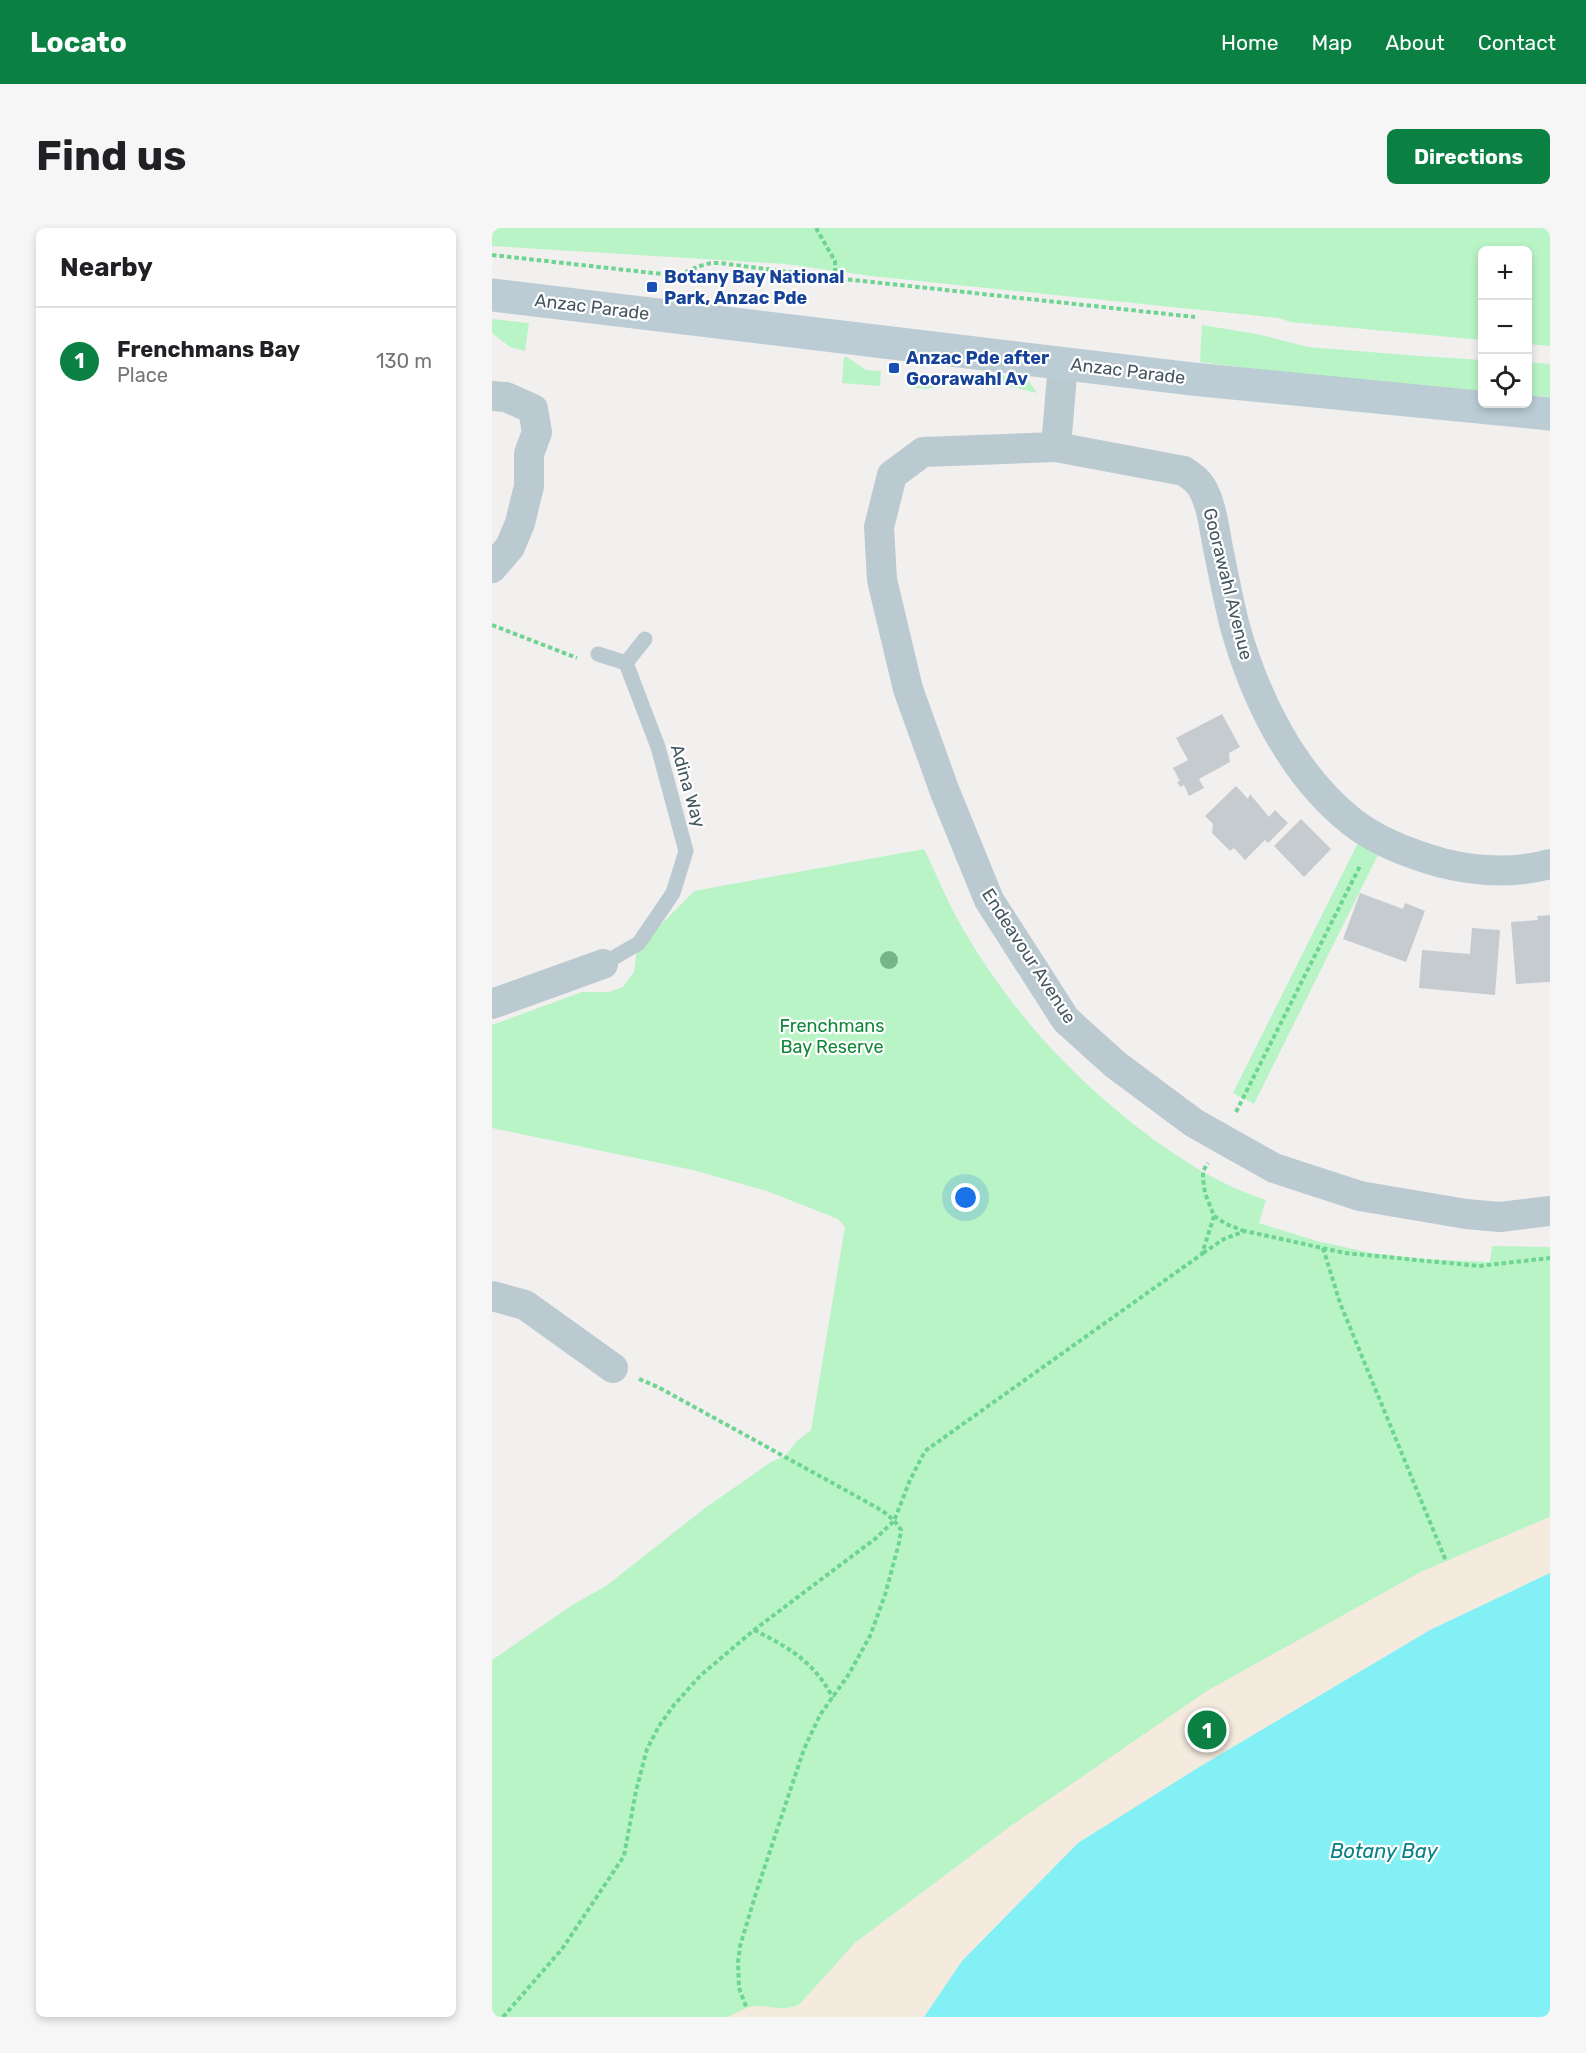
<!DOCTYPE html>
<meta charset="utf-8">
<style>
body{margin:0;font-family:Rubik,sans-serif;background:#f6f6f6;color:#202124}
.controls{position:absolute;right:18px;top:18px;display:grid;overflow:hidden;border-radius:9px;box-shadow:0 3px 9px #0003}
.controls button{width:54px;height:54px;display:grid;place-items:center;padding:0;border:0;border-bottom:2px solid #e0e0e0;background:#fff;color:#202124;font:30px sans-serif}
.you{position:absolute;left:474px;top:970px;width:21px;height:21px;margin:-15px;border:4px solid #fff;border-radius:50%;background:#1a73e8;box-shadow:0 0 0 9px #1a73e833}
.badge{display:grid;place-items:center;width:39px;height:39px;border-radius:50%;background:#0b8043;color:#fff;font-size:20px;font-weight:700}
.pin{position:absolute;translate:-50% -50%;border:3px solid #fff;box-shadow:0 2px 6px #0006}
.list{margin:0;padding:0;list-style:none}
h2{display:flex;justify-content:space-between;align-items:center;height:78px;margin:0;padding:0 24px;font-size:26px}
h2 small{font-size:20px;font-weight:400;color:#757577}
.list li{display:grid;grid-template-columns:39px 1fr auto;gap:18px;align-items:center;box-sizing:border-box;height:108px;padding:0 24px;border-top:2px solid #e0e0e0}
.list b{display:block;font-size:22px;white-space:nowrap}
.list p{margin:0;font-size:20px;white-space:nowrap;color:#757577}
.list em{font-size:20px;font-style:normal;color:#757577}
.icon{flex:none;width:33px;height:33px;fill:none;stroke:currentColor;stroke-width:2;stroke-linecap:round;stroke-linejoin:round}
.map{position:relative;flex:none;width:1058px;height:1789px;overflow:hidden;border-radius:9px}
header{display:flex;align-items:center;gap:36px;box-sizing:border-box;height:84px;padding:0 30px;background:#0b8043;color:#fff}
header strong{font-size:28px}
nav{display:flex;gap:33px;margin-inline-start:auto;font-size:21px}
.intro{display:flex;align-items:center;justify-content:space-between;box-sizing:border-box;height:144px;padding:0 36px}
h1{margin:0;font-size:42px}
.button{padding:15px 27px;border-radius:9px;background:#0b8043;color:#fff;font-size:21px;font-weight:700}
main{display:flex;gap:36px;padding:0 36px}
aside{flex:1;background:#fff;border-radius:9px;box-shadow:0 3px 9px #0003}
.map>svg:first-child{display:block}
</style>
<header>
<strong>Locato</strong>
<nav><a>Home</a><a>Map</a><a>About</a><a>Contact</a></nav>
</header>
<div class="intro"><h1>Find us</h1><a class="button">Directions</a></div>
<main>
<aside>
<h2>Nearby<small></small></h2>
<ul class="list">
<li><span class="badge">1</span><div><b>Frenchmans Bay</b><p>Place</p></div><em>130 m</em></li>
</ul>
</aside>
<div class="map">
<svg width="1058" height="1789" viewBox="0 0 1058 1789">
<rect width="100%" height="100%" fill="#f2efef"/>
<!-- green -->
<g fill="#b9f4c6">
<path d="M0 0H1058V118L1036 116V22H990V112L798 94 787 90 379 48 293 36 0 18Z"/>
<path d="M0 91 37 95 33 123 18 119 0 105Z"/>
<path d="M710 97 765 106 816 119 927 128 990 132V164L807 147 708 134Z"/>
<path d="M352 129H355L374 142 389 143 388 158 350 155Z"/>
<path d="M1036 134 1058 136V169L1036 168Z"/>
<path d="M417 146 461 151 523 147 536 152 545 165 487 151 433 161 417 159Z"/>
<path d="M868 611 888 623 762 876 741 865Z"/>
<path d="M432 621C444 645 454 671 467 694 513 775 572 842 645 899 684 929 727 957 774 972L767 995 825 1013 879 1025 930 1031 998 1034 1000 1018 1058 1019V1289L929 1344 715 1463 519 1598 363 1715 308 1776 302 1779 284 1781 262 1778 236 1789H0V1432L82 1376 114 1358 213 1280 279 1234 293 1228 305 1213 319 1202 353 999 346 991 275 963 201 942 0 900V797L90 764H117L131 759 142 744 145 721 202 663Z"/>
</g>
<!-- sand -->
<path fill="#f4eade" d="M1058 1289V1345L938 1402 704 1541 586 1615 470 1733 432 1789H236C245 1785 255 1778 264 1778 279 1778 294 1784 308 1776L363 1715 519 1598 715 1463 929 1344Z"/>
<!-- water -->
<path fill="#82f0f5" d="M1058 1345V1789H432L470 1733 586 1615 704 1541 938 1402Z"/>
<!-- building -->
<g fill="#c6cbd0">
<path d="M730 486 748 519 737 525 738 534 707 551 712 560 697 568 692 557 688 559 685 554 688 553 681 540 696 532 684 510Z"/>
<path d="M744 558 756 571 758 566 777 589 783 582 796 595 776 615 773 612 753 632 742 620 738 623 720 605 721 596 713 588Z"/>
<path d="M809 591 839 621 812 649 782 618Z"/>
<path d="M868 665 911 681 913 675 933 683 914 734 851 711Z"/>
<path d="M1058 687V754L1024 756 1019 694 1046 692 1045 688Z"/>
<path d="M980 700 1008 702 1003 767 927 760 930 722 978 726Z"/>
</g>
<g fill="none" stroke-linecap="round" stroke-linejoin="round">
<!-- path -->
<g stroke="#6ed591" stroke-width="4" stroke-dasharray="4.5 3" stroke-linecap="butt">
<path d="M324 0 343 33V50"/>
<path d="M0 27 179 47C198 46 206 34 228 35L343 50 703 89"/>
<path d="M0 397 85 430"/>
<path d="M744 884 869 636"/>
<path d="M722 988 734 996 752 1003"/>
<path d="M831 1020 848 1075 954 1333"/>
<path d="M711 1025 732 1011 753 1003 853 1025 987 1038 1058 1030"/>
<path d="M147 1151 166 1159 364 1268C380 1277 400 1286 409 1302L407 1315 393 1367 378 1408 357 1446 328 1487 312 1521 264 1665 248 1718 246 1734 247 1760 255 1781"/>
<path d="M262 1402C298 1420 322 1434 341 1470"/>
<path d="M11 1789 70 1721 132 1628 144 1563 155 1521 167 1498 182 1477 208 1448 262 1402 383 1311 402 1293 418 1252 433 1223 710 1026 722 988 713 965 711 951V943L716 935"/>
</g>
<!-- service -->
<g stroke="#bbcad0" stroke-width="15">
<path d="M106 426 134 435 166 519 194 623 181 665 147 715 111 736"/>
<path d="M134 435 153 411"/>
</g>
<!-- minor -->
<g stroke="#bbcad0" stroke-width="30">
<path d="M0 168 14 169 41 181 45 204 37 226V258L28 295 18 319 0 340"/>
<path d="M564 219 571 135"/>
<path d="M1058 636C1021 646 986 644 950 635 918 626 885 614 859 593 799 545 762 468 742 395 736 370 731 345 726 320 722 300 720 276 709 258 705 252 698 247 692 243L564 219 431 224 400 247 387 299 390 352 416 461 453 564 497 672 574 792 624 837 702 895 782 940 868 968 974 986 1008 989 1058 983"/>
<path d="M0 776 111 736"/>
<path d="M0 1068 33 1077 121 1140"/>
</g>
<!-- secondary -->
<path stroke="#bbccd5" stroke-width="33" d="M0 67 700 151 1058 186"/>
</g>
<!-- trees -->
<circle fill="#75b689" cx="397" cy="732" r="9"/>
<!-- markers -->
<g fill="#1a4fb4" stroke="#fff" stroke-width="2">
<rect x="154" y="53" width="12" height="12" rx="3"/>
<rect x="396" y="134" width="12" height="12" rx="3"/>
</g>
<g text-anchor="middle" stroke-width="4.5" stroke-linejoin="round" paint-order="stroke">
<!-- transit labels -->
<g font-size="18" font-weight="bold" fill="#164399" stroke="#fff" text-anchor="start">
<text x="172" y="55">Botany Bay National<tspan x="172" dy="21">Park, Anzac Pde</tspan></text>
<text x="414" y="136">Anzac Pde after<tspan x="414" dy="21">Goorawahl Av</tspan></text>
</g>
<!-- street labels -->
<g font-size="18" fill="#45575f" stroke="#fff">
<text transform="translate(100 79) rotate(7)" y="6">Anzac Parade</text>
<text transform="translate(636 143) rotate(7)" y="6">Anzac Parade</text>
<text transform="translate(736 356) rotate(76)" y="6">Goorawahl Avenue</text>
<text transform="translate(196 558) rotate(74)" y="6">Adina Way</text>
<text transform="translate(537 728) rotate(57)" y="6">Endeavour Avenue</text>
</g>
<!-- park labels -->
<g font-size="18" fill="#0e8836" stroke="#fff">
<text x="340" y="804">Frenchmans<tspan x="340" dy="21">Bay Reserve</tspan></text>
</g>
<!-- water labels -->
<g font-size="20" font-style="italic" fill="#058085" stroke="#fff">
<text x="892" y="1630">Botany Bay</text>
</g>
</g>
</svg>
<div class="controls">
<button>+</button>
<button>−</button>
<button><svg class="icon" aria-label="locate" viewBox="0 0 24 24"><circle cx="12" cy="12" r="6"/><path d="M12 2v4M12 18v4M2 12h4M18 12h4"/></svg></button>
</div>
<div class="you"></div>
<div class="pin badge" style="left:715px;top:1502px">1</div>
</div>
</main>
